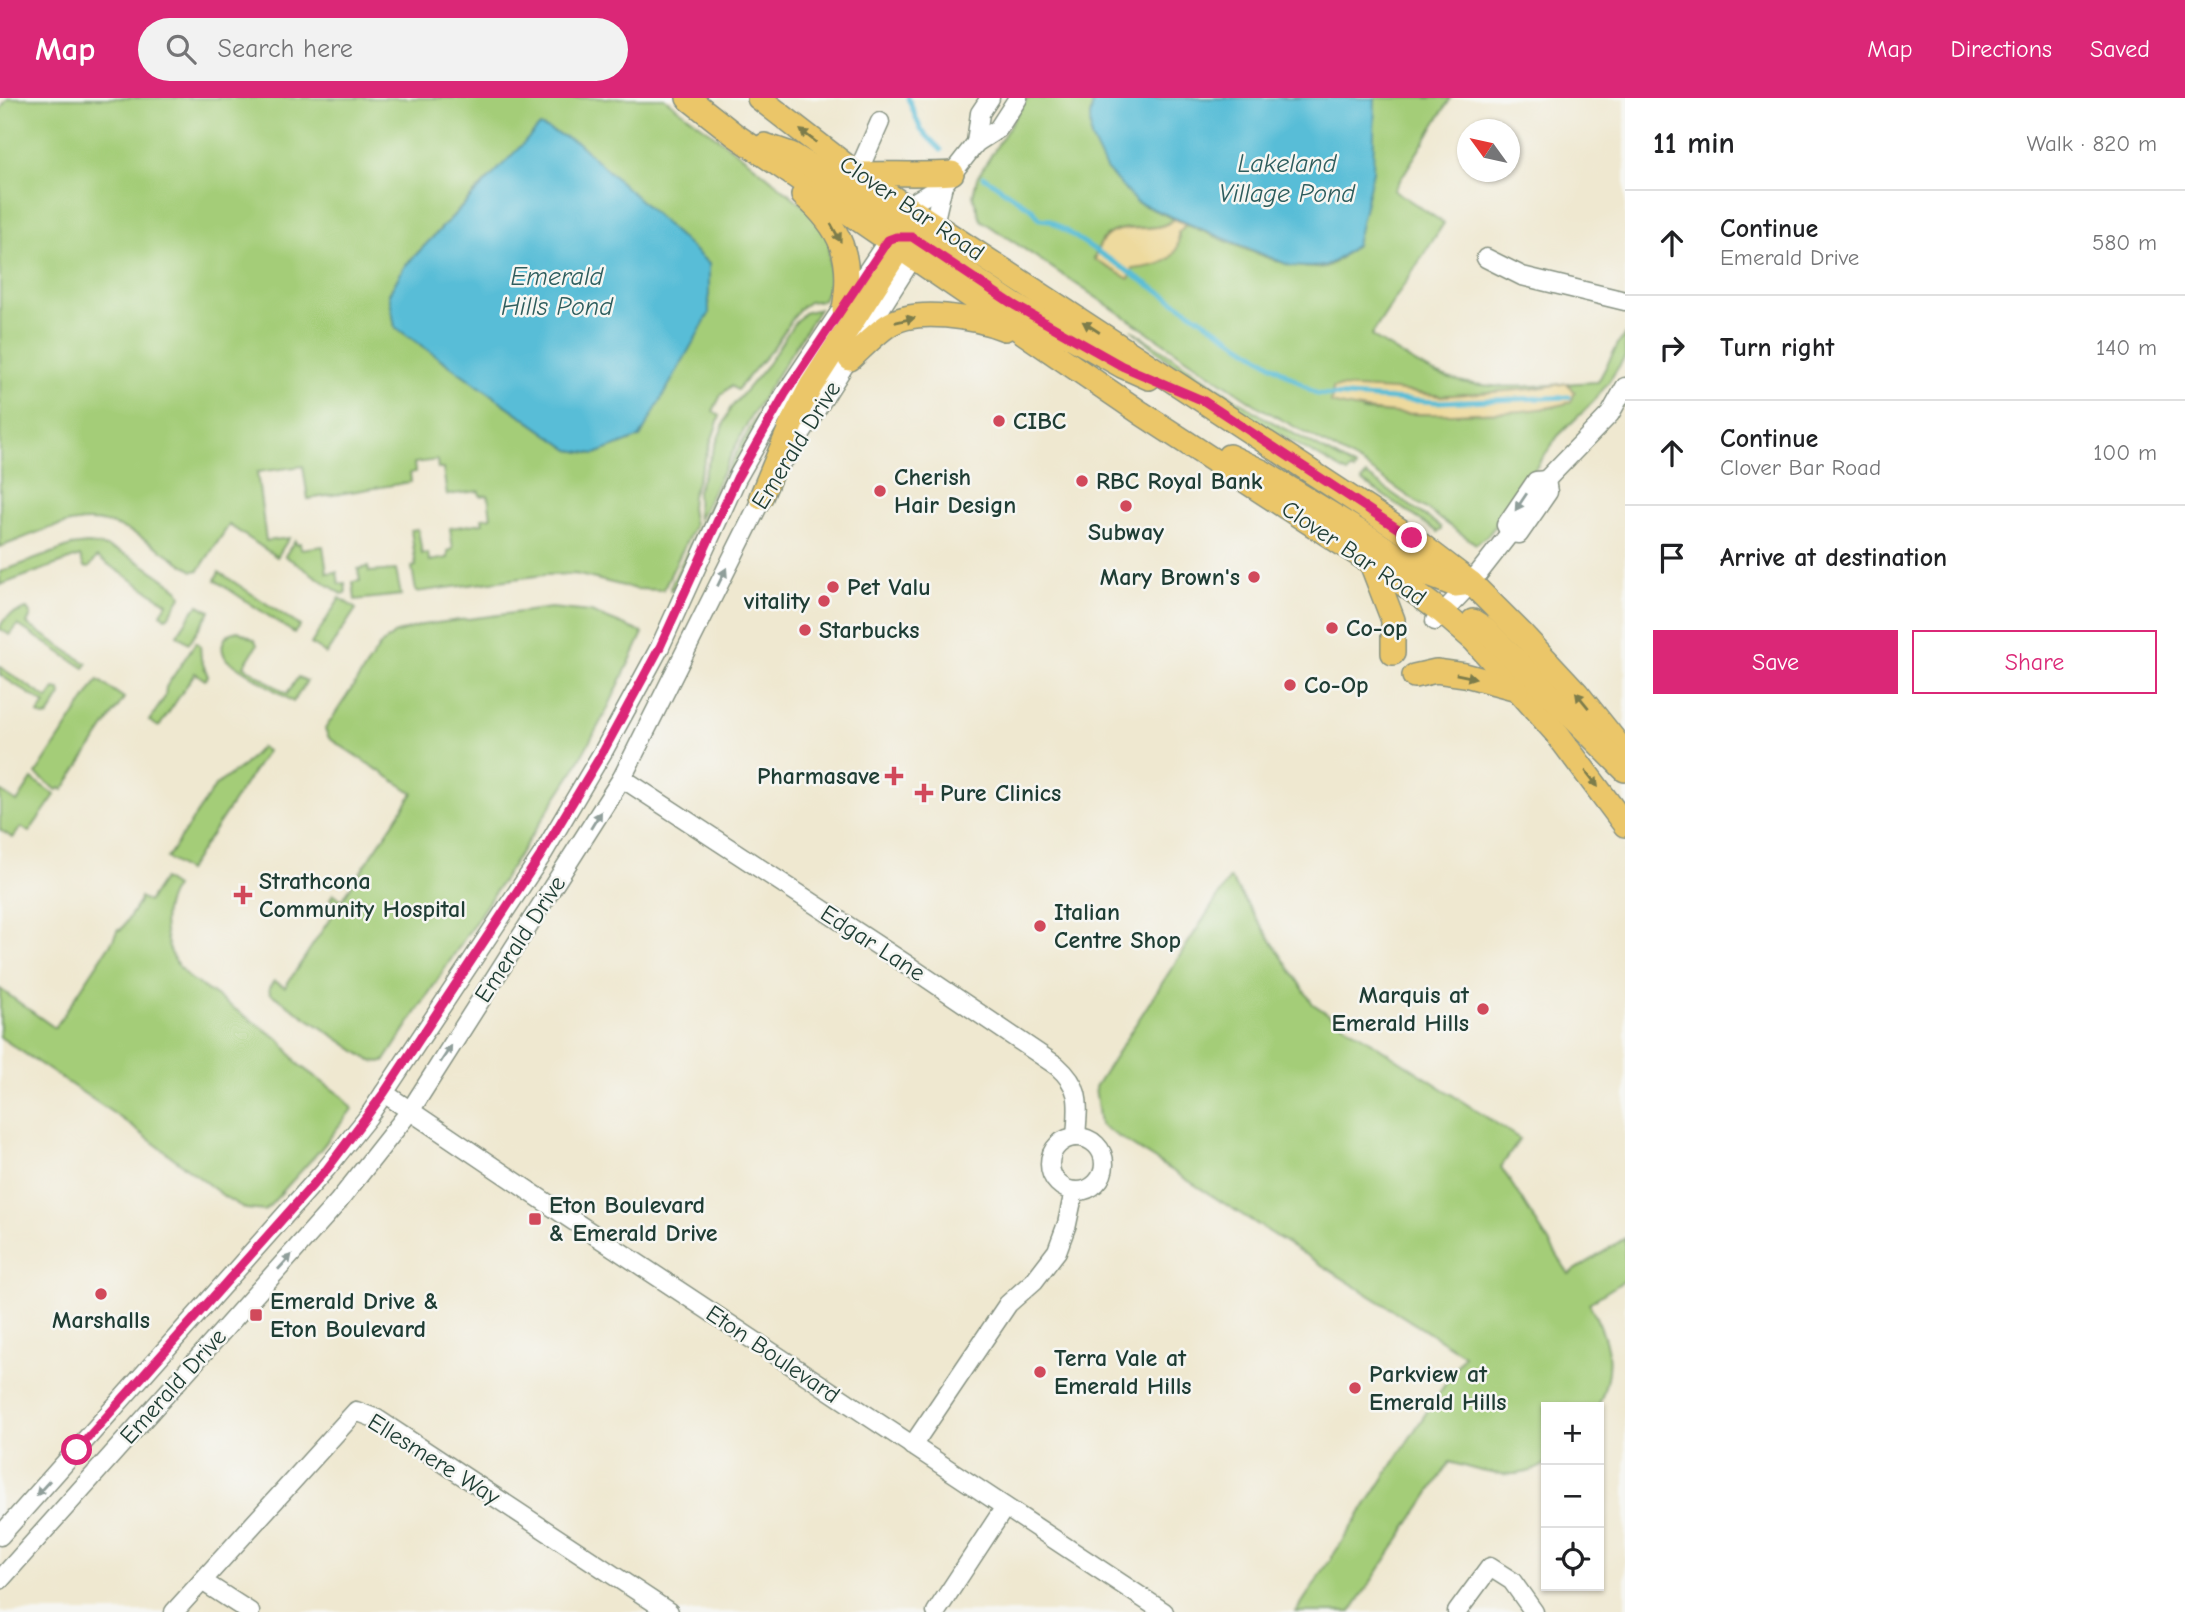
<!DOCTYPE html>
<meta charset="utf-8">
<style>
body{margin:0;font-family:"Comic Neue",sans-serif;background:#f2f2f2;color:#202124}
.controls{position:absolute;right:21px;bottom:21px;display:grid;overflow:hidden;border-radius:0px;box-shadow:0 2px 5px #0004}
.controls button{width:63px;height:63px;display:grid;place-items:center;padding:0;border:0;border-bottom:2px solid #e0e0e0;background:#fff;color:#202124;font:35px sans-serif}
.compass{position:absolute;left:1457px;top:21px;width:63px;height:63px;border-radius:50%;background:#fff;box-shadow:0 2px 5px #0004;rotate:303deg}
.stop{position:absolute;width:21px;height:21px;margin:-16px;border:5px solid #db2777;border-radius:50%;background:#fff}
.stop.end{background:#db2777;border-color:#fff;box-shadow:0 2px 7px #0008}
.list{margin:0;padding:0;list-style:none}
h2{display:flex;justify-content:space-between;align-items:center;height:91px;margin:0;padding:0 28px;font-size:30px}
h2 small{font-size:23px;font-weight:400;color:#757577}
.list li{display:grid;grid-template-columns:46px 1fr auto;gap:21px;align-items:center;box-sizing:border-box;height:105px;padding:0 28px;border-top:2px solid #e0e0e0}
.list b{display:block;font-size:26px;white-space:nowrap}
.list p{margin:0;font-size:23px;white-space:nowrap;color:#757577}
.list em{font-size:23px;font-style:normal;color:#757577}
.actions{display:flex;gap:14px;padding:21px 28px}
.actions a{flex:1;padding:16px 0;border:2px solid #db2777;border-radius:0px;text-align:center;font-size:24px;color:#db2777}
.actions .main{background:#db2777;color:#fff}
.icon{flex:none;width:38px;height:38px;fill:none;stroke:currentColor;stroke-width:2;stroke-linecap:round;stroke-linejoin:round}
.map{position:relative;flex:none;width:1625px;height:1514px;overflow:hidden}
header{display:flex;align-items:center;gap:42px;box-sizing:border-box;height:98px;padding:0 35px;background:#db2777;color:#fff}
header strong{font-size:33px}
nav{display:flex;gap:38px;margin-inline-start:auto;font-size:24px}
.search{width:490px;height:63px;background:#f2f2f2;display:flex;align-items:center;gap:18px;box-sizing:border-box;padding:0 24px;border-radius:38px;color:#757577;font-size:26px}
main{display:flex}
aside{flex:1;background:#fff}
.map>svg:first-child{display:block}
</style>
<header>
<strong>Map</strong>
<div class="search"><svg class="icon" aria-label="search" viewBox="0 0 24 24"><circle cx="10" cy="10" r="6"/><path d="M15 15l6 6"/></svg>Search here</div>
<nav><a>Map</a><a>Directions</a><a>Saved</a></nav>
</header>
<main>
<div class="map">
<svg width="1625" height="1514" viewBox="0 0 1625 1514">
<rect width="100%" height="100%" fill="#f6f6f2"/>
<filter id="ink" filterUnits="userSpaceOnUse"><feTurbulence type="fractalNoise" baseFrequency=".0143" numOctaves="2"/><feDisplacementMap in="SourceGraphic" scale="14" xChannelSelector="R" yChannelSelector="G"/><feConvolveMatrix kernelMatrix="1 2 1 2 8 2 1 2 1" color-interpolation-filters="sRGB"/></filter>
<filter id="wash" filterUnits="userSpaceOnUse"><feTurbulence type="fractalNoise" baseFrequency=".00686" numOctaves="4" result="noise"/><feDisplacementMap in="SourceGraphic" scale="28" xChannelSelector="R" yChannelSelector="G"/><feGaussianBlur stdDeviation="1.57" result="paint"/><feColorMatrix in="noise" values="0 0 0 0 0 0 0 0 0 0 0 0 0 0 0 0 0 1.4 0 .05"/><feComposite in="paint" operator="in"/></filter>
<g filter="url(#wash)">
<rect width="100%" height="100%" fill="#efe8d0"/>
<!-- green -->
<g fill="#a4cd78" stroke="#628556" stroke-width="2" fill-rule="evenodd">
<path d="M8 0H664L745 60 820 121 834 151 829 152 830 186 823 202 809 204 799 211 774 249 737 292 731 288 721 297 713 313 720 318 692 398 691 410 694 428 663 492 636 491 575 476 544 477 416 494 412 469 416 468 411 432 418 431 422 456 428 455 429 463 448 460V453L453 451 450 430 483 425 482 420 491 419 488 397 480 398 479 393 447 397 443 371H438L437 362 414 365 415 374 410 375 411 384 308 401 303 368 257 374 266 443 289 440 277 459 229 427 199 472 193 473C158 451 121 417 77 424 51 427 25 440 0 449V12ZM576 44 709 166 652 316 640 339 595 356 570 352 395 229 389 196 404 169 488 81Z"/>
<path d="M1027 0H1094L1090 19 1136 104 1174 121C1157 138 1123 121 1104 140 1100 144 1098 154 1094 160L1132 171 1179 140 1178 135 1186 126C1218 139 1293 177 1325 169 1336 166 1347 154 1356 147L1375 0H1451L1394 92 1444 125 1371 238C1393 251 1414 267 1437 276 1487 297 1545 286 1598 284L1618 246 1625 237V259L1608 285 1594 303 1558 338 1498 425 1488 437 1476 446 1365 368 1259 309 981 122 973 98 977 80ZM1567 285 1552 309C1488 318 1426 317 1363 313L1394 292 1441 298 1532 291Z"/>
<path d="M837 187V199L832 210 749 341 678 485 671 493 670 490C700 426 730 363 766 302 789 264 820 229 837 187Z"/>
<path d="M819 211 750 320 698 422 697 393 730 311 768 266 793 227 804 215Z"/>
<path d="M1132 232 1265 320 1356 370 1354 373 1351 371 1348 375 1277 335 1219 299 1166 261Z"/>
<path d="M1366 377 1441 429V432L1438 434 1362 383Z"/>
<path d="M295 442 296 446 300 445 301 451 323 448 327 475 337 474 339 486 345 485 346 495 342 496 285 458Z"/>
<path d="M87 446C122 447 150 472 178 491L181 499 168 519 165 520 161 516 167 505 97 459 89 470 84 469 80 458 0 487V474L71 448Z"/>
<path d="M368 469 369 474 396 472 401 497 355 502 353 484 360 483 358 471Z"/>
<path d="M219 474 300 528 294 535 215 482Z"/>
<path d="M340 500 356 511 326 556 311 546Z"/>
<path d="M199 507 210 513 189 545 177 537 195 510Z"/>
<path d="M551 510 591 514 643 535 606 614 571 677 384 964 371 963 270 895 269 890 274 883 285 889 339 807 330 801 333 796 342 802 413 695 329 640 325 631 380 548 394 536 422 527Z"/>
<path d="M27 511 31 517 27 526 87 566 84 570 18 527 10 537 0 531C2 518 16 515 27 511Z"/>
<path d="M238 533 255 542 257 547 244 568 287 596 298 579 307 583 293 604 227 562C218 549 223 535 238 533Z"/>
<path d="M196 544 200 547 201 561 208 578 205 582 195 575 159 629 149 623 165 599 166 589Z"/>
<path d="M0 569 48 601 55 591 60 592 61 597 48 618 43 619 38 616 45 606 0 577Z"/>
<path d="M98 582 124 600 63 692 60 690 57 692 36 676Z"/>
<path d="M261 649 267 653 187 773 167 760 216 687 244 667Z"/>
<path d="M32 681 55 697 29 734 21 729 13 740 0 732V693L17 704Z"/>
<path d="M1230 780 1313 906 1520 1041 1501 1069 1569 1176 1625 1140V1182L1589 1205C1610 1247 1616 1265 1598 1309H1546V1366C1515 1385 1482 1374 1450 1364L1351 1514H1296L1464 1257 1100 1027 1095 989Z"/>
<path d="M163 781 175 789C155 817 165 856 188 879L280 942 299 967 343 999 352 1011 320 1052 265 1113 246 1111 225 1099 122 1021 0 939V891L55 930 113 842 118 831 121 832 139 804 140 799 148 804Z"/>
</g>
<!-- sand -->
<g fill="#eeda9e" stroke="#868c69" stroke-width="2">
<path d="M1174 121 1186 126 1178 135C1182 164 1156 169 1133 171L1129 181 1095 162C1104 111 1151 143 1174 121Z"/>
<path d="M1567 285 1575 294 1571 304C1540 314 1507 314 1475 315 1426 318 1378 317 1331 305L1333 290 1339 289 1394 292 1441 298 1532 291Z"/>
</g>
<!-- water -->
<g fill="#59bdd7" stroke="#3c7d86" stroke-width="2">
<path d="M1094 0H1375L1373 73 1356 147C1328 169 1327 171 1291 168L1136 104 1106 71 1091 40 1090 19Z"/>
<path d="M540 28 577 44 709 166V216L640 339 595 356 570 352 395 229 389 196 404 169Z"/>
</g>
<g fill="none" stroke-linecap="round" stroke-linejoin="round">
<!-- stream -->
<g stroke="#59bdd7" stroke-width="5">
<path d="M908 0 921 32 941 52"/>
<path d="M984 79 1032 111 1040 121 1049 122 1317 296 1437 304 1569 299"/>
</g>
</g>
</g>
<g filter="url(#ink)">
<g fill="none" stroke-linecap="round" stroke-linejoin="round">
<!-- minor casing -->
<g stroke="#879282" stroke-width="21">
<g id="minor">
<path d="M976 45 980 15 990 0"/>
<path d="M857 76 880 24"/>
<path d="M1486 160 1522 178 1625 203"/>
<path d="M785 361 934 126 943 87"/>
<path d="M1546 382 1610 316 1625 289"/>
<path d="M1510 435 1506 427 1536 383 1546 382"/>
<path d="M1510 435 1519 436 1548 394 1546 382"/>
<path d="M1435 523 1471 485 1510 435"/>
<path d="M622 680 906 866 1057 968C1083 991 1078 1007 1076 1039"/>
<path d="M384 995 566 1118 1164 1514"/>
<circle cx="1077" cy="1066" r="27"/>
<path d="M912 1348 1008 1206 1034 1183 1057 1153 1067 1126 1074 1093"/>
<path d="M0 1438 326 1071 368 1019 542 757 604 652 660 549 737 380 785 296 909 111 918 102 943 87 976 45 998 31 1018 0"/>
<path d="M0 1482 338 1104 410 1013 622 680 768 388"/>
<path d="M202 1483 250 1514"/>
<path d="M174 1514 356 1313 377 1321 669 1514"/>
<path d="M936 1514 1005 1409"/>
<path d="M1457 1514 1490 1469 1512 1483 1534 1514"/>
</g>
</g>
<!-- major casing -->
<g stroke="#879282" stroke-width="26">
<g id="major">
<path d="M688 0 735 37 932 172 1141 315 1396 481 1443 515 1474 542 1557 636 1625 727"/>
<path d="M759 0 857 76 1412 440 1471 485 1524 538 1577 595 1625 655"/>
<path d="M765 47 791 56 900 124 910 129 925 128"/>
<path d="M857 76C889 75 920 77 952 75"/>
<path d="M803 97C842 131 853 159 844 211"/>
<path d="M888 142 896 139H912L1014 207 1122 268 1149 280"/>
<path d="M850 261C862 250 874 237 887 228 915 208 976 220 1005 231"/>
<path d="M1229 358 1263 374 1370 440 1423 475 1455 487 1471 485"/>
<path d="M761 399 792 325 811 288 907 138"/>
<path d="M1371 465 1393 522V555"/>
<path d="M1473 523 1484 530 1625 672"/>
<path d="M1414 578 1436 573 1465 577 1517 591"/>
</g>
</g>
<!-- minor -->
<use href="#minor" stroke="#fff" stroke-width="18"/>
<!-- major -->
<use href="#major" stroke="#ebc669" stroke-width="23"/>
</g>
<!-- one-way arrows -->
<defs><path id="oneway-solid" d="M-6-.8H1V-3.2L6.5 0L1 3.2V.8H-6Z" transform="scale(1.75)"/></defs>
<g fill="#7b7b4c">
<use href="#oneway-solid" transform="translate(808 38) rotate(-142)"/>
<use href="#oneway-solid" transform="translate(836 135) rotate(61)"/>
<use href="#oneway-solid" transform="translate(905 222) rotate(-13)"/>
<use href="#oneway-solid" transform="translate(1091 229) rotate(-147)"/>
<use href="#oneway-solid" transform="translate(1466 578) rotate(11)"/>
<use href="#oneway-solid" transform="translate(1582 602) rotate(-129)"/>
<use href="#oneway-solid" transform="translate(1592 681) rotate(52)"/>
</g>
<g fill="#8f9e9a">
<use href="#oneway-solid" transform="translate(1521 404) rotate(124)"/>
<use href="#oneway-solid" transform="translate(722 479) rotate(-64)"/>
<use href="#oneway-solid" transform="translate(596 722) rotate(-58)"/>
<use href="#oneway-solid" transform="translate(446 956) rotate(-57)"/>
<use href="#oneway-solid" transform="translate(285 1164) rotate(-48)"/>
<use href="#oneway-solid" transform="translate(43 1390) rotate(132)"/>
</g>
</g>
<g fill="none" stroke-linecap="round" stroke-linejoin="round" filter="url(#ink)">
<!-- route -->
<path stroke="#db2777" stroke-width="9" d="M77 1352 327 1071 384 995 541 757 604 652 660 549 737 380 785 296 888 142 896 139H912L1014 207 1122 268 1204 303 1412 440"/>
</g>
<!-- markers -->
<g fill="#d1495b" stroke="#f6f6f2" stroke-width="2.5">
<circle cx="999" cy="323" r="7"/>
<circle cx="1082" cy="383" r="7"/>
<circle cx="880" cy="393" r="7"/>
<circle cx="1126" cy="408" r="7"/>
<circle cx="1254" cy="479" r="7"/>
<circle cx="833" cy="489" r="7"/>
<circle cx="824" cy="503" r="7"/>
<circle cx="1332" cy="530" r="7"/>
<circle cx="805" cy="532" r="7"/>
<circle cx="1290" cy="587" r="7"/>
<path d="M890.5 667.5h7v7h7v7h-7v7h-7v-7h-7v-7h7z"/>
<path d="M920.5 684.5h7v7h7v7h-7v7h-7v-7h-7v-7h7z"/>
<path d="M239.5 786.5h7v7h7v7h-7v7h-7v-7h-7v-7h7z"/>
<circle cx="1040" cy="828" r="7"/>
<circle cx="1483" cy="911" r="7"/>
<rect x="528" y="1114" width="14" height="14" rx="3.5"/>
<circle cx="101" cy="1196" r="7"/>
<rect x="249" y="1210" width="14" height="14" rx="3.5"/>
<circle cx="1040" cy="1274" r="7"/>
<circle cx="1355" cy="1290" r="7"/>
</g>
<g text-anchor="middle" stroke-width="5" stroke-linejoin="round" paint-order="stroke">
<!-- street labels -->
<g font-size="24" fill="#1f3d34" stroke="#f6f6f2">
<text transform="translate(912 110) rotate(34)" y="8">Clover Bar Road</text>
<text transform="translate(796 347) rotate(-58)" y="8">Emerald Drive</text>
<text transform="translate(1354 455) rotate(34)" y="8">Clover Bar Road</text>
<text transform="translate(520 841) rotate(-57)" y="8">Emerald Drive</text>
<text transform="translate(873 845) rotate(33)" y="8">Edgar Lane</text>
<text transform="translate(773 1256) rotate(34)" y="8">Eton Boulevard</text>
<text transform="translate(173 1288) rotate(-48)" y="8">Emerald Drive</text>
<text transform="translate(434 1361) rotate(32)" y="8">Ellesmere Way</text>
</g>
<!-- poi labels -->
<g font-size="24" font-weight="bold" fill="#1f3d34" stroke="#f6f6f2" text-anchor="start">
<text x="1013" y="331">CIBC</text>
<text x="894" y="387">Cherish<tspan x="894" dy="28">Hair Design</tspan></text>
<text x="1096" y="391">RBC Royal Bank</text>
<text x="1126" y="442" text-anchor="middle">Subway</text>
<text x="1240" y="487" text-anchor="end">Mary Brown's</text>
<text x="847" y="497">Pet Valu</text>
<text x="810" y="511" text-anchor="end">vitality</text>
<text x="1346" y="538">Co-op</text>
<text x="819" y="540">Starbucks</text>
<text x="1304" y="595">Co-Op</text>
<text x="880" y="686" text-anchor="end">Pharmasave</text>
<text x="940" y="703">Pure Clinics</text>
<text x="259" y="791">Strathcona<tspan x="259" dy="28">Community Hospital</tspan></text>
<text x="1054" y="822">Italian<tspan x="1054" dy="28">Centre Shop</tspan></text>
<text x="1469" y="905" text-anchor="end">Marquis at<tspan x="1469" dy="28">Emerald Hills</tspan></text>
<text x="549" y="1115">Eton Boulevard<tspan x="549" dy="28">&amp; Emerald Drive</tspan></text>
<text x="270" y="1211">Emerald Drive &amp;<tspan x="270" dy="28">Eton Boulevard</tspan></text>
<text x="101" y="1230" text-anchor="middle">Marshalls</text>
<text x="1054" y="1268">Terra Vale at<tspan x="1054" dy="28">Emerald Hills</tspan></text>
<text x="1369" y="1284">Parkview at<tspan x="1369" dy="28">Emerald Hills</tspan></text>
</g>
<!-- water labels -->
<g font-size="26" font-style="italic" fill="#2e5d5d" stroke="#f6f6f2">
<text x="1287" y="74">Lakeland<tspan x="1287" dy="30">Village Pond</tspan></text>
<text x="557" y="187">Emerald<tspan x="557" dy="30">Hills Pond</tspan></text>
</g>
</g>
</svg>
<div class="controls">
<button>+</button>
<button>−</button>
<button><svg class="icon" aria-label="locate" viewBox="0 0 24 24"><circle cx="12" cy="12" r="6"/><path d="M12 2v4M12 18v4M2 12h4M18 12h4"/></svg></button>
</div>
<svg class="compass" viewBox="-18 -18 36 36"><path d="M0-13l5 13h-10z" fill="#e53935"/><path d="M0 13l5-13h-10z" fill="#757577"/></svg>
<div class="stop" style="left:77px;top:1352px"></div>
<div class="stop end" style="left:1412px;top:440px"></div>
</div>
<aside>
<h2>11 min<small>Walk · 820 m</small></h2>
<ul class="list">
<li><svg class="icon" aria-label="ahead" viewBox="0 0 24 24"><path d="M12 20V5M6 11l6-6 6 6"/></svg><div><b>Continue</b><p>Emerald Drive</p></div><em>580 m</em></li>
<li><svg class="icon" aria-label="right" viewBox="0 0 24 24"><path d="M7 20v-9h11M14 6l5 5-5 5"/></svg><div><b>Turn right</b></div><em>140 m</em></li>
<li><svg class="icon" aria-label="ahead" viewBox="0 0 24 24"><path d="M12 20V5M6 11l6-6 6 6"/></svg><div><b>Continue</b><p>Clover Bar Road</p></div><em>100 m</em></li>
<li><svg class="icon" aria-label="arrive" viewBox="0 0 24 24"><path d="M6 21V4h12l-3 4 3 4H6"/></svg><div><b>Arrive at destination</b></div></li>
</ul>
<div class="actions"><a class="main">Save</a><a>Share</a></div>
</aside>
</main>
